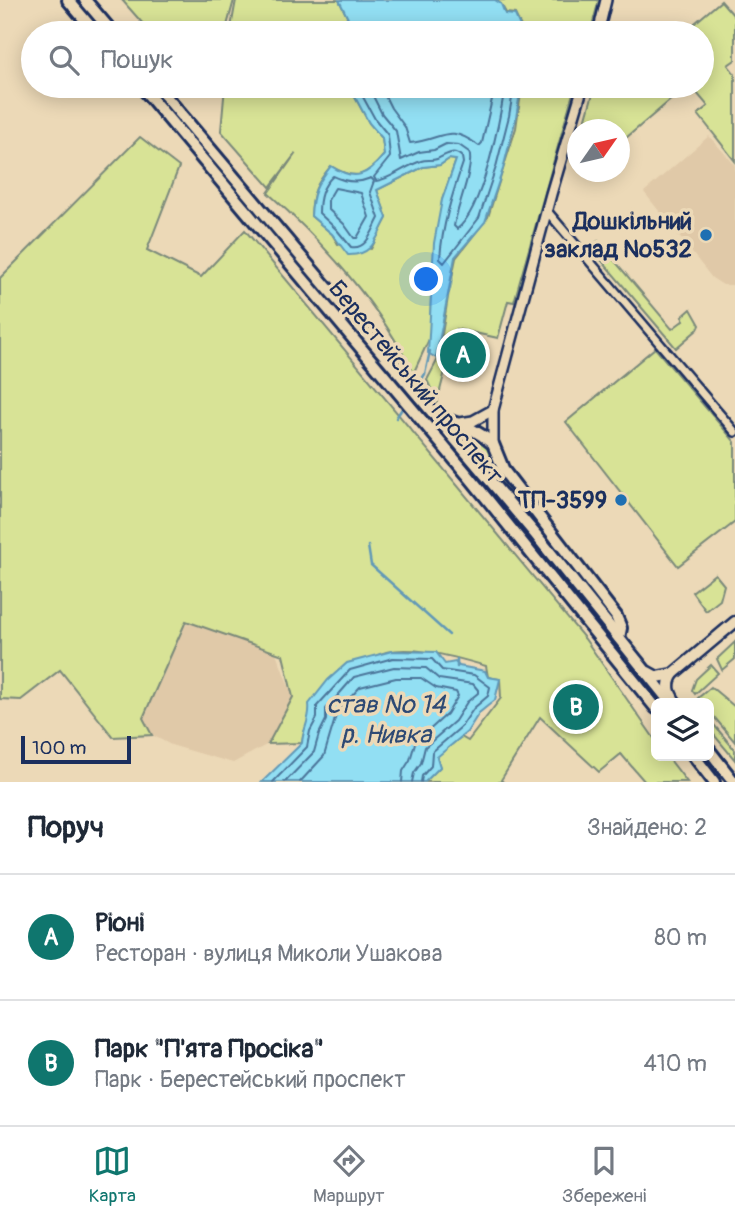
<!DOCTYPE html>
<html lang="uk">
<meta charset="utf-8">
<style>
body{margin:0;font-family:Pangolin,sans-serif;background:#f2f2f3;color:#1f2937}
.controls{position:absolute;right:21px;bottom:21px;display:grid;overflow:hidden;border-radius:10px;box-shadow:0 4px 18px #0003}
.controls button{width:63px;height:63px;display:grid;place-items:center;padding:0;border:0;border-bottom:2px solid #e0e1e3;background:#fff;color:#1f2937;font:35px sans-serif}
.compass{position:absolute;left:567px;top:119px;width:63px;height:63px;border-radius:50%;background:#fff;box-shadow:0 4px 18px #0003;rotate:56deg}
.scale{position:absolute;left:21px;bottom:18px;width:110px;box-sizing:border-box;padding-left:7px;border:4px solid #1b2f5e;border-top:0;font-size:19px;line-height:24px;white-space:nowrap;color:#1b2f5e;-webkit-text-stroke:5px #ecd9b7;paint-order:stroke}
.you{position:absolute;left:427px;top:280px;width:24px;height:24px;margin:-18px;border:5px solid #fff;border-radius:50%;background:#1a73e8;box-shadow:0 0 0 10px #1a73e833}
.badge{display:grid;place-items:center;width:46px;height:46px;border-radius:50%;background:#0f766e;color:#fff;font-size:23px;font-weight:700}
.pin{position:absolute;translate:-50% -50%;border:4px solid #fff;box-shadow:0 2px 7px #0006}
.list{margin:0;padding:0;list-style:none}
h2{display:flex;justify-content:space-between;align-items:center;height:91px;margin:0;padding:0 28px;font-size:30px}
h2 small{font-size:23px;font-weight:400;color:#747a83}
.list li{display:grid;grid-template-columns:46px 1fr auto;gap:21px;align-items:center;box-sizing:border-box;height:126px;padding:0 28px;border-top:2px solid #e0e1e3}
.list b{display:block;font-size:26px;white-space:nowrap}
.list p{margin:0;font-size:23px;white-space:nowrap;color:#747a83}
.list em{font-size:23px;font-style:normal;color:#747a83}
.icon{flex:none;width:38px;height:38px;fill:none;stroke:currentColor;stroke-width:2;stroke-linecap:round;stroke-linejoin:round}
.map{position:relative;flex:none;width:735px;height:782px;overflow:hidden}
.search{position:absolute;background:#fff;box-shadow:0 4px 18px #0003;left:21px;right:21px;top:21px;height:77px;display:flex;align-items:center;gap:18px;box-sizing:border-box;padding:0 24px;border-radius:38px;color:#747a83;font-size:26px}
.sheet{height:343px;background:#fff}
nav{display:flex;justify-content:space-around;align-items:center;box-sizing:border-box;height:98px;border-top:2px solid #e0e1e3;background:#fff;font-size:19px;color:#747a83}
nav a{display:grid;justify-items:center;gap:4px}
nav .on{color:#0f766e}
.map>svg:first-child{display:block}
</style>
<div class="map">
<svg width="735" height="782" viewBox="0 0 735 782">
<rect width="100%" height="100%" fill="#ecd9b7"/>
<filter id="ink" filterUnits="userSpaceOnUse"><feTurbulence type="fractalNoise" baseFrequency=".0143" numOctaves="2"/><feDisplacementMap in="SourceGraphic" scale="14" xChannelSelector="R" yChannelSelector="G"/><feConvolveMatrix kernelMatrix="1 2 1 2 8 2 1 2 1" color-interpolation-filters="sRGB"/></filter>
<g filter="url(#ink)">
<!-- built -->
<g fill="#e0c9a8">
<path d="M709 136 735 165V283L733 285H723L712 278 644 192Z"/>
<path d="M189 622 276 653 293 697 268 744 233 763 171 745 152 735 143 718 181 629Z"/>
</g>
<!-- green -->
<g fill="#d8e396" stroke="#7a897a" stroke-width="2">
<path d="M122 0H234L225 33H151Z"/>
<path d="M236 0H339L355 33H230Z"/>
<path d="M495 0H599L590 33H524L515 14 506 13 501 4Z"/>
<path d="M721 1 735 17V60L728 65 735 74V161L698 114 708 106 691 86H702V33H683Z"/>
<path d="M225 86H349L369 123 382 138 384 155C366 177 356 181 331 166 316 184 312 192 311 216L332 234 338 244 371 249 387 218 377 190 423 167 440 165 449 159 456 160 442 200 431 289 430 337 413 374C383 308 322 241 268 193L296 153 270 187 221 131Z"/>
<path d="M522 86H575L514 302 508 301 498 338 456 329 437 402 427 380 438 359 449 291 456 258 488 217 516 128Z"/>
<path d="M595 86H687L620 143V130L583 129Z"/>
<path d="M140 137 179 167 147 250 201 277 245 230 585 639 656 741V756H667L687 782H645L621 754 599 772 540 717 501 780 503 782H425L440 767 436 757 461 737 468 741 501 698 500 679 488 677 486 666C457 658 401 640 374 657 359 667 346 683 334 694 317 709 304 720 302 743L268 744 293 697 283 655 186 621 143 718 152 735 113 737 60 670 21 700 0 699V278Z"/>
<path d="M598 241 672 329 684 320 682 317 691 309 700 325 698 329 676 348 590 247Z"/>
<path d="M655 348 735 442V522L678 566 566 422Z"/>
<path d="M466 432 484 442 502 476 524 505 523 506 461 433Z"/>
<path d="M715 574 724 585 720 600 706 611 692 592Z"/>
<path d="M735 642V659L722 670 717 659Z"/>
<path d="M711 665 718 673 695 694 692 690 696 679Z"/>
<path d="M711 687 735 707V742L709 711V703H702L698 698Z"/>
<path d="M709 719 735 750V760L709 729Z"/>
</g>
<!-- water -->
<g fill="#92dff3" stroke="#6299b7" stroke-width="2">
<path d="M339 0H495L501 4 505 14 515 15 523 33H355Z"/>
<path d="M349 86H521L516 118 503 169 485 222 455 257 436 358 428 353 434 243 442 200 456 160 449 159 440 165 423 167 377 190 387 218C376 237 374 256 348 255L332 234 311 216C312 192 317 184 331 166 355 182 367 176 384 155L382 138 369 123Z"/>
<path d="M392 651 436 652 445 664 455 662 459 666 485 671 488 677 500 679 495 700 479 713 467 732 437 757 440 767 425 782H262L302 743C303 728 311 719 309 704L328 680 347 663Z"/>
</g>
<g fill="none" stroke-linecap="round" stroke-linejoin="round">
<!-- shore -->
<g stroke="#4b759a" stroke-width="2">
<path d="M357 86 375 119 388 135 390 157 374 177 376 181C392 179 405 166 421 161 426 159 432 161 437 159 447 155 452 148 462 157L463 163C452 195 442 226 440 259L444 263 479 218 496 167 509 116 514 86"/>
<path d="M368 86 382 114 396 131 401 160 419 152 434 150 446 144 459 145 469 152C475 165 457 207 454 226L457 229C483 210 500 119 505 86"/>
<path d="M380 86 391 108 405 127 410 143C443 140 447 122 479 146L482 143 495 86"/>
<path d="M333 176C345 182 357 184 371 178L374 181 370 192 379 218C372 231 367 250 351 247L337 230 319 213C319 198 322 186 333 176Z"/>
<path d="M335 188 361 193 369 217 357 238H354L344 224 328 209V200Z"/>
<path d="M273 782 307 747 310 731 317 718V706L350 670 393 658 432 659 442 670 474 675 490 687 488 696 474 708 461 727 432 752 431 766 422 776 421 782"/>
<path d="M285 782 314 752 319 734 326 720V709L354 677 394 667 426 668 439 679 473 684 478 690V693L467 702 455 721 425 747 421 763 414 773 412 782"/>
<path d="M300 782 324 756 337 712 360 687 396 678H421L436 688 456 692 458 696 447 714 415 743 410 760 403 771 402 782"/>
</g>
<!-- stream -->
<g stroke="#6299b7" stroke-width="2.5">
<path d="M417 387 425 374 430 351"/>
<path d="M396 418 405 404"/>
<path d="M368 546 371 565 449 635"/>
<path d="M457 667V659"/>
</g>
<!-- minor casing -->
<g stroke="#1b2f5e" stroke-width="12">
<path id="minor" d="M547 211 735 432"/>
</g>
<!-- tertiary casing -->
<g stroke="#1b2f5e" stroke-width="14">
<g id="tertiary">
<path d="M598 33 606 0"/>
<path d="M460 423 473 421 493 410"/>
<path d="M493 444V410L551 194 583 86"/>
</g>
</g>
<!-- secondary casing -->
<g stroke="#1b2f5e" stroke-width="15">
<g id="secondary">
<path d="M648 672 657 677 673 674 735 622"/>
<path d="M673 674C666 685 669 693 676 703"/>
</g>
</g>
<!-- trunk casing -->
<g stroke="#1b2f5e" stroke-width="16">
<g id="trunk">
<path d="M68 0 96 33"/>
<path d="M85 0 113 33"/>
<path d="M141 86 471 479 656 708"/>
<path d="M157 86 536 535 671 703"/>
<path d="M438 417 468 427 483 436 493 444 504 471 616 616 621 628 619 638"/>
<path d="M709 750 734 782"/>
<path d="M694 756 714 782"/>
</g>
</g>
<!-- minor -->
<use href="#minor" stroke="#ecd9b7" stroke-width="7"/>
<!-- tertiary -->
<use href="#tertiary" stroke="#ecd9b7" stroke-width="9"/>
<!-- secondary -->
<use href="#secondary" stroke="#ecd9b7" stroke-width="10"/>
<!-- trunk -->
<use href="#trunk" stroke="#ecd9b7" stroke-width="10"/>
</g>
</g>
<!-- markers -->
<g fill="#1f6fb2" stroke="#ecd9b7" stroke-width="2.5">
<circle cx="706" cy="235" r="7"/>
<circle cx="621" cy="500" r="7"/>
</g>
<g text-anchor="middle" stroke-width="7" stroke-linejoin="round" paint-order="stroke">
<!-- poi labels -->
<g font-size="24" font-weight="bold" fill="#1b2f5e" stroke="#ecd9b7" text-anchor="end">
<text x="692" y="229">Дошкільний<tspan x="692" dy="28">заклад №532</tspan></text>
<text x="607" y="508">ТП-3599</text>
</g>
<!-- street labels -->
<g font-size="24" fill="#1b2f5e" stroke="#ecd9b7">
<text transform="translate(416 382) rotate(50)" y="8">Берестейський проспект</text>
</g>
<!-- water labels -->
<g font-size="26" font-style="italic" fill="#2d4974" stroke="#ecd9b7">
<text x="386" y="713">став № 14<tspan x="386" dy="30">р. Нивка</tspan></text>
</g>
</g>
</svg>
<div class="controls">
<button><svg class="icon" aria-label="layers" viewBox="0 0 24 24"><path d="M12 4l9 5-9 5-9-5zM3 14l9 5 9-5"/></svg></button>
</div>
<svg class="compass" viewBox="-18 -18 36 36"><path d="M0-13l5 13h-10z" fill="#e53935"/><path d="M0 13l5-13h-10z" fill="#747a83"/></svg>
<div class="scale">100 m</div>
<div class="you"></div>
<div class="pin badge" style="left:463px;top:355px">A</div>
<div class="pin badge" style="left:576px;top:707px">B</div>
<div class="search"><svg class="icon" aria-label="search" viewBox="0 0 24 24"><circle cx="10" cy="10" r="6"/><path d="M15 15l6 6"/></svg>Пошук</div>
</div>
<section class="sheet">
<h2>Поруч<small>Знайдено: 2</small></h2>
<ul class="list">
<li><span class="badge">A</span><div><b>Ріоні</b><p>Ресторан · вулиця Миколи Ушакова</p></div><em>80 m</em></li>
<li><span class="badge">B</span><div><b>Парк &quot;П'ята Просіка&quot;</b><p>Парк · Берестейський проспект</p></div><em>410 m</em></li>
</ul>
</section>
<nav>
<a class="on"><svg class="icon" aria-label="map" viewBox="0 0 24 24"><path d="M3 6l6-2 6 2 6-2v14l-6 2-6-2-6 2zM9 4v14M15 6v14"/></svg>Карта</a>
<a><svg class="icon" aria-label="directions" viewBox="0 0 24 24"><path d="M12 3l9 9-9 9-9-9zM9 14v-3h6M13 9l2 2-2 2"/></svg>Маршрут</a>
<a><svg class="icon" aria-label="saved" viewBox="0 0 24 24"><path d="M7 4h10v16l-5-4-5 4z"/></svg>Збережені</a>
</nav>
